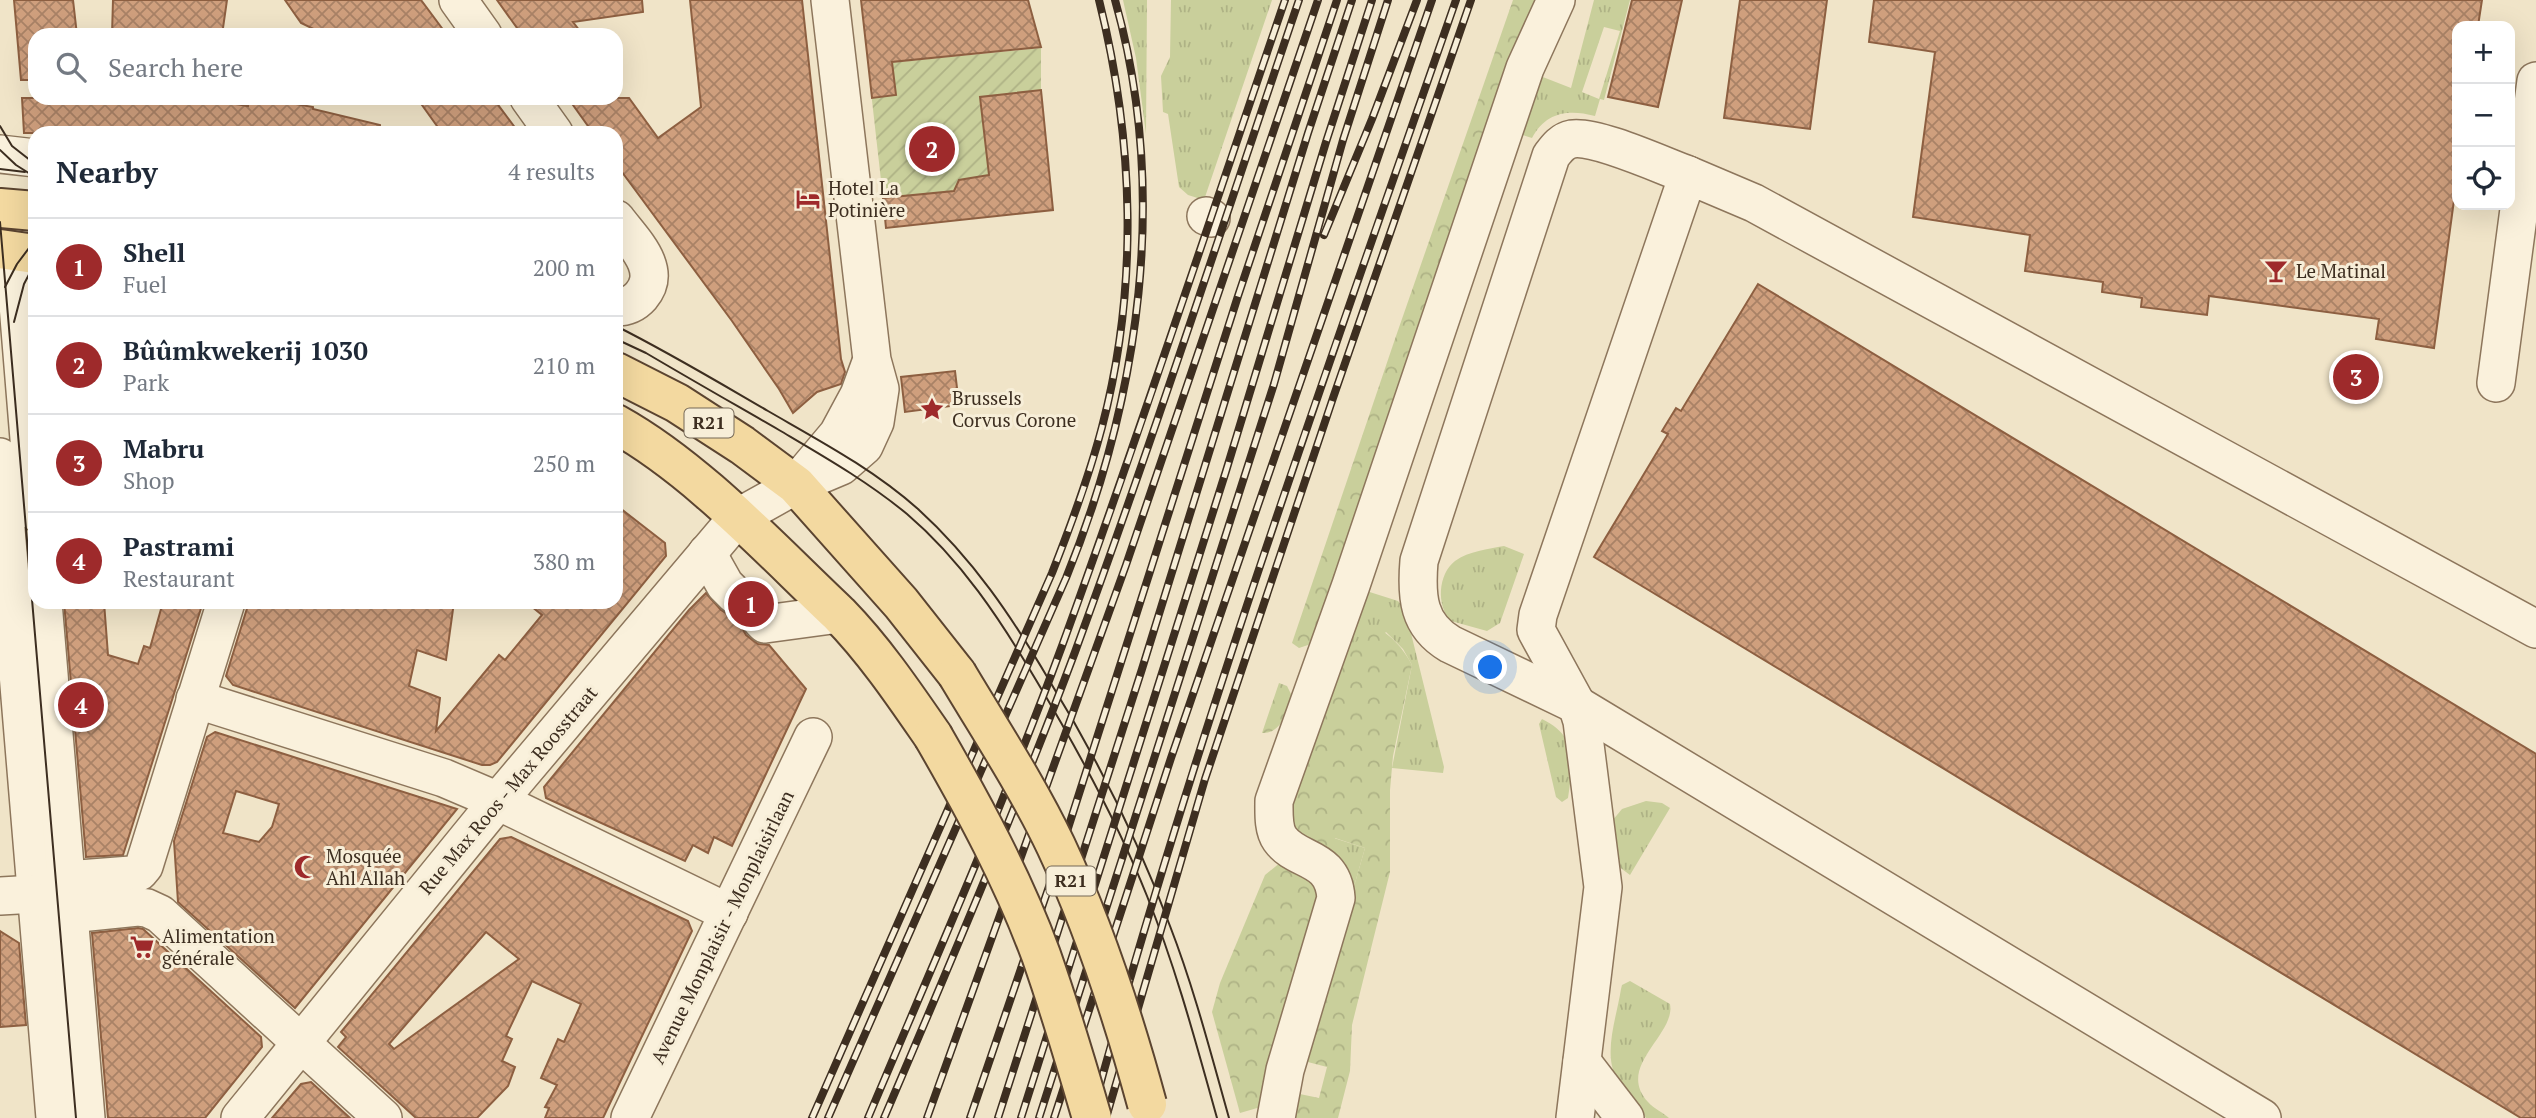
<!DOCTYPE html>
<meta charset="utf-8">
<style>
body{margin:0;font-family:"PT Serif",serif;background:#f2f2f3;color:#1f2937}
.controls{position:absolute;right:21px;top:21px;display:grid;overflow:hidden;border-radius:14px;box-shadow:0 7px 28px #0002}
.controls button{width:63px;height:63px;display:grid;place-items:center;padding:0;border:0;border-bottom:2px solid #e0e1e3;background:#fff;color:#1f2937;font:35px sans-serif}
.you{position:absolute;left:1491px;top:668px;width:24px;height:24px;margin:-18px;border:5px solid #fff;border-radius:50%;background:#1a73e8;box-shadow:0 0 0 10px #1a73e833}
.badge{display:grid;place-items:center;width:46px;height:46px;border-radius:50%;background:#9e2a2b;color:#fff;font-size:23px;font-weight:700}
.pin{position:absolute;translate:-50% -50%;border:4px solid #fff;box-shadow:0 2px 7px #0006}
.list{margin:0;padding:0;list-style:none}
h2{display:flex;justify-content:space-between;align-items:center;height:91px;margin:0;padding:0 28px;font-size:30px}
h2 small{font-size:23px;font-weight:400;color:#747a83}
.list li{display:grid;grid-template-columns:46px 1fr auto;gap:21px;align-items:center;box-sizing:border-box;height:98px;padding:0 28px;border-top:2px solid #e0e1e3}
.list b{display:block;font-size:26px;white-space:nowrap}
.list p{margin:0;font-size:23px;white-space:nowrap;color:#747a83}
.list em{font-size:23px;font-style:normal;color:#747a83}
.icon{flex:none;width:38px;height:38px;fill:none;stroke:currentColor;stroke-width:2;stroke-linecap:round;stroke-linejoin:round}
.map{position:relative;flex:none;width:2536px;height:1118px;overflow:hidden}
.search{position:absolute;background:#fff;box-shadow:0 7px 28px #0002;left:28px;top:28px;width:595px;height:77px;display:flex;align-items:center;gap:18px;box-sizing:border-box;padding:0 24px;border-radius:21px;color:#747a83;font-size:26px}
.panel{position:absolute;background:#fff;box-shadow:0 7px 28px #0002;left:28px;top:126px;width:595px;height:483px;border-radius:21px}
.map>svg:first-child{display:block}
</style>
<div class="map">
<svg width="2536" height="1118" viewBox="0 0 2536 1118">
<defs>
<pattern id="grass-tufts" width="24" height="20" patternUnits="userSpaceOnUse" patternTransform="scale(1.75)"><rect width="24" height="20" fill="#c9cf9b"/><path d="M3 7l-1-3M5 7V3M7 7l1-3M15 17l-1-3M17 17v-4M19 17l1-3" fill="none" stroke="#aeb285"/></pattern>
<pattern id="forest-crowns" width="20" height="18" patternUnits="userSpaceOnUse" patternTransform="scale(1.75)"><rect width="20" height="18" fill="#c9cf9b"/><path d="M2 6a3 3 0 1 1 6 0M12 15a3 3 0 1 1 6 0" fill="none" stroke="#aeb285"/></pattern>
<pattern id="garden-furrows" width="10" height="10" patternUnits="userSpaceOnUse" patternTransform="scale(1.75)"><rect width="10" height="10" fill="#c9cf9b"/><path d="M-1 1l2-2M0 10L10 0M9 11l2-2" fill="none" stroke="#aeb285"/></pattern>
<pattern id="building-cross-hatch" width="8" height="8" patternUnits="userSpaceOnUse" patternTransform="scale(1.75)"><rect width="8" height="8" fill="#cf9f7d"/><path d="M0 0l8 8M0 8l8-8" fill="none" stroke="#a98266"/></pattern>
</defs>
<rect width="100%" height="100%" fill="#f0e4c8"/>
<!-- grass -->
<g fill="url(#grass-tufts)" fill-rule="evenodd">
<path d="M1123 0H1147L1146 134 1136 58Z"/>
<path d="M1171 0H1272L1204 200 1188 195 1179 187 1168 114 1163 112 1161 76 1170 57Z"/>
<path d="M1594 0H1630L1604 100 1600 99 1595 116C1568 109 1546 112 1532 138L1510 131 1530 72 1571 88ZM1604 27 1620 31 1599 99 1582 92Z"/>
<path d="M1504 546 1524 554 1500 623 1487 631 1451 621C1436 606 1438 574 1455 561 1469 551 1488 549 1504 546Z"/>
<path d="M1357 588 1398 601 1405 609 1444 767 1443 773 1392 768 1412 665 1403 649 1386 632 1319 706Z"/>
<path d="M1542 719C1579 737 1573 763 1568 798L1562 802 1556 797 1539 724Z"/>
<path d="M1646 801 1662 803 1670 808 1630 875 1618 866 1612 821 1622 809Z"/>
<path d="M1334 838 1365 848 1295 1093 1331 861Z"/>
<path d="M1630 981 1670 1004C1676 1035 1615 1066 1648 1102 1654 1109 1664 1113 1669 1118H1646C1636 1105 1623 1092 1616 1077 1603 1052 1617 1016 1621 989L1622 985Z"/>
</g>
<!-- forest -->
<g fill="url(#forest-crowns)">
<path d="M1513 0H1546L1316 638 1308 645 1299 648 1292 643 1395 339Z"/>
<path d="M1375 626C1392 636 1403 648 1412 665L1393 756 1390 790V872L1352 1025 1350 1071 1338 1118H1291L1295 1093 1319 1098 1327 1067 1304 1061 1365 848 1335 838 1331 861 1298 842 1280 803 1302 738 1356 642Z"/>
<path d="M1279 683 1287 686 1293 698C1287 712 1281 734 1262 733Z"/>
<path d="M1281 862 1323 880 1271 1104 1240 1113 1212 1012 1220 983 1265 875Z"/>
</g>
<!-- garden -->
<path fill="url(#garden-furrows)" d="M1041 48V90L981 97 989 175 959 180 954 191 883 198 868 65Z"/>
<!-- building -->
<g fill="url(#building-cross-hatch)" stroke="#8d5f41" stroke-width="2" fill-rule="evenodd">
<path d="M14 0H73L77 35H35V80H21Z"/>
<path d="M113 0H227L222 35H112Z"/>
<path d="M285 0H421L447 35H326L301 23Z"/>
<path d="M497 0H642L643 12 573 22 583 35H522Z"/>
<path d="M690 0H802L841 359 845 372 841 384 817 392 793 413 779 389 732 321 616 164V133H593L568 98H629L658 138 701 107Z"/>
<path d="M861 0H1028L1041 47 892 62 896 95 872 98Z"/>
<path d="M1632 0H1682L1658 107 1608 97Z"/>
<path d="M1740 0H1827L1810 129 1724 118Z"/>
<path d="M1874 0H2482L2478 26H2457V178L2434 348 2376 339 2379 319 2209 296 2207 315 2141 307 2142 298 2102 292 2103 282 2025 271 2030 235 1913 217 1935 52 1869 42Z"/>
<path d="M1041 90 1053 210 886 228 883 198 954 191 959 180 989 175 980 97Z"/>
<path d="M22 98H200L248 106 249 98H262L313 107V109L380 125V133H24Z"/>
<path d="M417 98H493L519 133H442Z"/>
<path d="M1758 284 2536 754V1118H2521L1594 557 1668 434 1662 431 1676 408 1681 411Z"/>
<path d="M955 371 959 405 905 412 901 377Z"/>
<path d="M616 505 665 543 666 556 497 762 490 765H482L233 685 226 676 249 602H454L446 660 417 650 409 686 440 698 436 731 499 655 505 660 542 615 526 602H616Z"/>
<path d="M706 593 721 610 730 615H741V625L746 635 758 644 769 645 806 689 732 846 714 837 708 853 693 845 685 861 546 798 544 787 689 610Z"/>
<path d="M64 602H104L108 655 138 664 144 646 150 648 163 602H203L123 855 86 857Z"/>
<path d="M215 732 457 809 295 1008 178 902 174 841 207 737ZM236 791 279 804 272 827 259 842 223 833Z"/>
<path d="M511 837 688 921 692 931 603 1118H545L549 1108 545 1107 557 1085 541 1078 558 1039 564 1042 581 1004 532 981 506 1036 512 1039 502 1061 515 1067 508 1086 477 1118H416L338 1047 346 1037 341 1032 500 839ZM486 932 519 959 394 1049 389 1044Z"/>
<path d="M138 928 143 929 261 1037 262 1047 205 1118H108L92 933Z"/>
<path d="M0 931 19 943 26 1025 0 1027Z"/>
<path d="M311 1082 350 1118H272L301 1084Z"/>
</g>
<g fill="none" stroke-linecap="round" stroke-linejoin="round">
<!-- minor casing -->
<g stroke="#8d765c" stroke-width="40">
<g id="minor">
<path d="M458 0 483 35"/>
<path d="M529 98 554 133"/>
<path d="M0 154 35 158"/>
<path d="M1688 175C1663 166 1596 135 1572 139 1562 141 1557 148 1551 156L1419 561C1416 597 1418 625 1450 644L1577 705 2262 1118"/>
<path d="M1206 216 1211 218"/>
<path d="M616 219C632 241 664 269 641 296 634 304 626 307 616 307"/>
<path d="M0 252 15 268 35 512"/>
<path d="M2496 383 2536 81"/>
<path d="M0 457 55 1118"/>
<path d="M801 478 838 434 859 395 870 365"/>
<path d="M707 553 725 585 735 595"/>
<path d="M43 602 86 1118"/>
<path d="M761 620 765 624 839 614"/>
<path d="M195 699 444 778 498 801 729 913"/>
<path d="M0 896 36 894 66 880 131 875 139 872 144 866 226 602"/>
<path d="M48 901 69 914 138 907 147 908 160 914 383 1118"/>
<path d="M1582 1062 1625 1118"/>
<path d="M240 1118 498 801 737 518 796 485 841 466 864 446 875 422 880 389 872 360 830 0"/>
<path d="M630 1118 813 737"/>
<path d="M1276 1118 1285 1070 1336 898C1333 855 1297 863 1280 839 1273 829 1274 813 1274 801L1351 585 1525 68 1556 0"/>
<path d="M1575 1118 1603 887 1582 721 1577 705 1536 630 1538 615 1688 175 1754 203 2536 629"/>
</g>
</g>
<!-- major casing -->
<g stroke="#5b4430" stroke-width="42">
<g id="major">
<path d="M0 208 35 211"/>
<path d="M0 249 35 254"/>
<path d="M616 372 677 403 742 445 796 485 901 603 957 674"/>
<path d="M616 424C697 469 771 550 839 614 875 651 904 694 933 736"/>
</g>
</g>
<!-- minor -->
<use href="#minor" stroke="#faf1dc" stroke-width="37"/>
<!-- major -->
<use href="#major" stroke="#f3d9a0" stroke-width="38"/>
<!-- tram -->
<g stroke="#3d2e20" stroke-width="2">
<path d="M0 126 12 146 35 164"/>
<path d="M0 150 16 165 35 177"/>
<path d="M0 169 25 172"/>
<path d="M0 222 76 1118"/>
<path d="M5 287 17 264 35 240"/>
<path d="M14 322 24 284 35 263"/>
<path d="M616 326C668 352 718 382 768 411 820 441 873 469 918 509 973 559 1012 617 1049 680 1097 758 1138 840 1170 926 1194 988 1211 1054 1229 1118"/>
<path d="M616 339 646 353C690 379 734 404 779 430 823 456 867 481 907 514 961 560 1000 619 1036 680 1078 750 1117 821 1147 896 1176 968 1196 1043 1217 1118"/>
</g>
<!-- rail casing -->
<g stroke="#3d2e20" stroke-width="8">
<g id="rail">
<path d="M1324 235 1372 119 1417 0"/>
<path d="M812 1118 1052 573C1071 525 1089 477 1102 427 1139 286 1134 140 1099 0"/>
<path d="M828 1118 1066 578C1140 396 1169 192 1115 0"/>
<path d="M868 1118C934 962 1003 806 1062 646 1140 432 1211 216 1285 0"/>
<path d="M884 1118C950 964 1016 809 1075 652 1154 437 1225 218 1299 0"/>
<path d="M927 1118 1126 565 1318 0"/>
<path d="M970 1118 1055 869 1238 296 1337 0"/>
<path d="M998 1118 1142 669 1308 133 1352 0"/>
<path d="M1021 1118 1226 471 1326 142 1372 0"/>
<path d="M1039 1118 1274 384 1343 140 1388 0"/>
<path d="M1054 1118 1171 758 1432 0"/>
<path d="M1091 1118C1193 740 1327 370 1456 0"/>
<path d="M1106 1118 1205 779 1333 398 1471 0"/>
</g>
</g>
<!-- rail -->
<use href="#rail" stroke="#f7eed8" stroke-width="5" stroke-dasharray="16" stroke-linecap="butt"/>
<!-- major-bridge casing -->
<g stroke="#5b4430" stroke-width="42" stroke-linecap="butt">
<g id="major-bridge">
<path d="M957 674C991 731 1028 787 1056 846 1095 929 1123 1016 1147 1104"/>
<path d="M933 736C974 807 1013 879 1041 955 1060 1009 1076 1063 1092 1118"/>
</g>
</g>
<!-- major-bridge -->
<use href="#major-bridge" stroke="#f3d9a0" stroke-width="38"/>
</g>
<!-- icons -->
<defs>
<g id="hotel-bare" transform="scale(1.89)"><path d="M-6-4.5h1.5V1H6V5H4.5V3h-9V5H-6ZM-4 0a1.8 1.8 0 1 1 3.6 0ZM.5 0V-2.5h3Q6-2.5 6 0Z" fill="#9e2a2b" stroke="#f7eed8" stroke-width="2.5" paint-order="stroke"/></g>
<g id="bar-bare" transform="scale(1.89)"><path d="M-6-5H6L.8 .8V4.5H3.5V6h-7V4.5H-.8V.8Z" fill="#9e2a2b" stroke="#f7eed8" stroke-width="2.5" paint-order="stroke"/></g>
<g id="sight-bare" transform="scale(1.89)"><path d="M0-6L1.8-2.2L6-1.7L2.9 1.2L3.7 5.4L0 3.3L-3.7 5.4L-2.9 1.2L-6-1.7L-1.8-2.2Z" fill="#9e2a2b" stroke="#f7eed8" stroke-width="2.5" paint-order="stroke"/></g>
<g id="mosque-bare" transform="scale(1.89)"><path d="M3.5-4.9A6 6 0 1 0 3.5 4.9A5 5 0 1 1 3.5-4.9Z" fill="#9e2a2b" stroke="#f7eed8" stroke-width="2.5" paint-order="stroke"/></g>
<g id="supermarket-bare" transform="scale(1.89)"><path d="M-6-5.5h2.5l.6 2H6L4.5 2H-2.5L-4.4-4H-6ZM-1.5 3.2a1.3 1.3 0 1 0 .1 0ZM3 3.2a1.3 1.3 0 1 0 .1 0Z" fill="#9e2a2b" stroke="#f7eed8" stroke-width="2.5" paint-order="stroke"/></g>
</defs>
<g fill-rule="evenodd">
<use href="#hotel-bare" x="808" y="199"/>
<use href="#bar-bare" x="2276" y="271"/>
<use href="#sight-bare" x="932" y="409"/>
<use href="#mosque-bare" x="306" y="867"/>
<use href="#supermarket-bare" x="142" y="947"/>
</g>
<g text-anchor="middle" stroke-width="6" stroke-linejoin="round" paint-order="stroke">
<!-- shield labels -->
<g fill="#f7eed8" stroke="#756857" stroke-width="2">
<rect x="684.5" y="408.5" width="49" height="29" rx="5"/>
<rect x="1046.5" y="866.5" width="49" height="29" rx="5"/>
</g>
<g font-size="18" font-weight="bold" fill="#3d2e20">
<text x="709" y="429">R21</text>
<text x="1071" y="887">R21</text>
</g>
<!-- poi labels -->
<g font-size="19" fill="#3d2e20" stroke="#f7eed8" text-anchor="start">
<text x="828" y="195">Hotel La<tspan x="828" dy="22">Potinière</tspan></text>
<text x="2296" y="278">Le Matinal</text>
<text x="952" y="405">Brussels<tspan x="952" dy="22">Corvus Corone</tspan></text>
<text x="326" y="863">Mosquée<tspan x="326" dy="22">Ahl Allah</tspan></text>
<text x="162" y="943">Alimentation<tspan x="162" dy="22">générale</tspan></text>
</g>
<!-- street labels -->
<g font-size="19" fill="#3d2e20" stroke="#f7eed8">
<text transform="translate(508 790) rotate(-50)" y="7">Rue Max Roos - Max Roosstraat</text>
<text transform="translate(722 927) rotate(-64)" y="7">Avenue Monplaisir - Monplaisirlaan</text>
</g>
</g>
</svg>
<div class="controls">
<button>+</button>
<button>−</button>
<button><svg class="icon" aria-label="locate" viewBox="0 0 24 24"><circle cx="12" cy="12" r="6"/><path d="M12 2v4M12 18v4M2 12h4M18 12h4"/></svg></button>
</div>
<div class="you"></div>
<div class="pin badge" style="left:751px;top:604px">1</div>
<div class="pin badge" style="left:932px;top:149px">2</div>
<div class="pin badge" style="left:2356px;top:377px">3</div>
<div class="pin badge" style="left:81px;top:705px">4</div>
<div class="search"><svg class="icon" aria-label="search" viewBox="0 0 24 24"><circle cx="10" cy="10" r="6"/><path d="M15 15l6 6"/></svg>Search here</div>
<section class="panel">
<h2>Nearby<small>4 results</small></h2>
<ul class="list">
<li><span class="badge">1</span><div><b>Shell</b><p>Fuel</p></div><em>200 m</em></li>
<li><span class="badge">2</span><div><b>Bûûmkwekerij 1030</b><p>Park</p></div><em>210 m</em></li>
<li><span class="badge">3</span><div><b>Mabru</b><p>Shop</p></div><em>250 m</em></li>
<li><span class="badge">4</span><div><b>Pastrami</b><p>Restaurant</p></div><em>380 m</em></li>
</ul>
</section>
</div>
